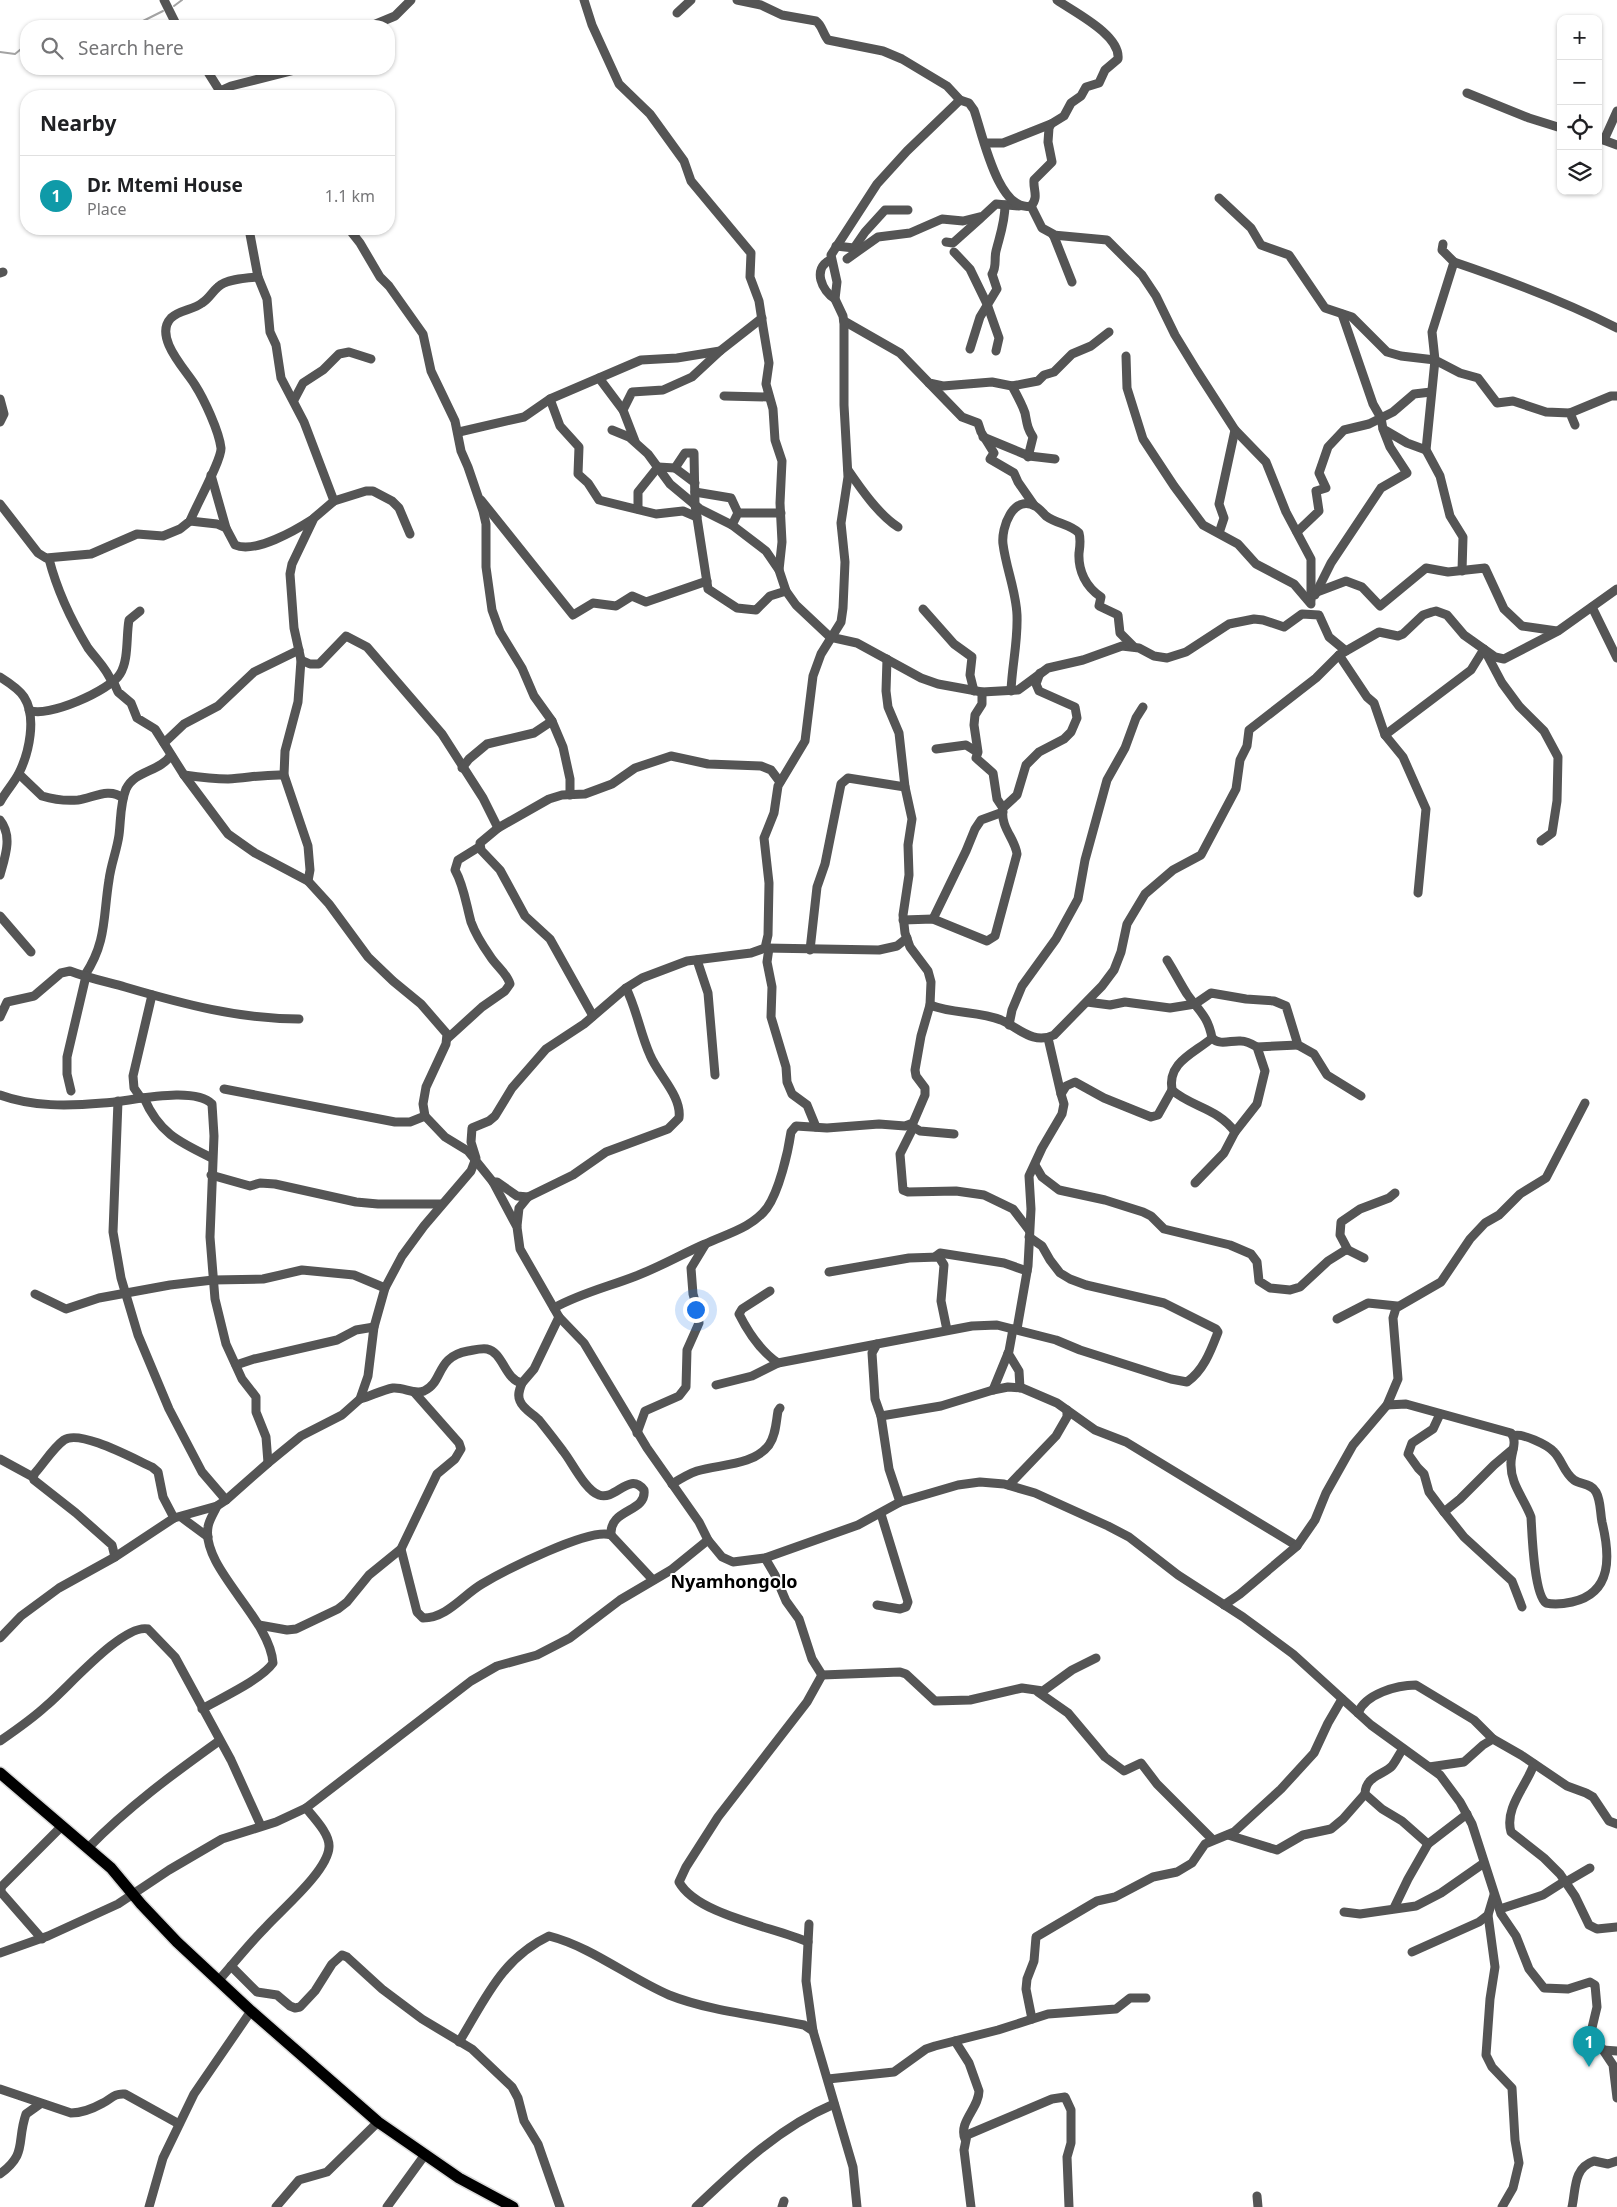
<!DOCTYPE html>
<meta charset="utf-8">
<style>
body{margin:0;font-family:"Noto Sans",sans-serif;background:#f2f2f2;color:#202124}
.controls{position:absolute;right:15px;top:15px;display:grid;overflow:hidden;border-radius:10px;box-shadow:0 1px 4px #0004}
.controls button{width:45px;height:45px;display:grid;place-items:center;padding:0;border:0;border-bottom:1px solid #e0e0e0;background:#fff;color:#202124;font:25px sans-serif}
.you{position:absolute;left:695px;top:1309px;width:18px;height:18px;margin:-12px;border:4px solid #fff;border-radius:50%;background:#1a73e8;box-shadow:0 0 0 8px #1a73e833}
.badge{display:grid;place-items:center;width:32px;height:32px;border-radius:50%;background:#2563eb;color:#fff;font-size:16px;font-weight:700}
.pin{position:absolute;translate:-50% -41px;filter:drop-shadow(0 1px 2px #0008)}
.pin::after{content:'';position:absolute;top:26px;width:18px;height:15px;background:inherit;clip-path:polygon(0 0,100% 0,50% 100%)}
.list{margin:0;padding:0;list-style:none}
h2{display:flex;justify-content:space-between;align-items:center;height:65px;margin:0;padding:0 20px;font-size:21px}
h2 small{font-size:16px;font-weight:400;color:#757577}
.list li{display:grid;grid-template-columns:32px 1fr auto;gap:15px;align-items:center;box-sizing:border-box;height:80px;padding:0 20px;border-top:1px solid #e0e0e0}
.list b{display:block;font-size:19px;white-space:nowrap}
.list p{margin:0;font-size:16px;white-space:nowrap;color:#757577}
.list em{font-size:16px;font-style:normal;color:#757577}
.icon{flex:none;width:28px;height:28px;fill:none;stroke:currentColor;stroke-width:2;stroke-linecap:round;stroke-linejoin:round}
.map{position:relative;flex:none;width:1617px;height:2207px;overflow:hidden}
.search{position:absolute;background:#fff;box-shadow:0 1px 4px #0004;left:20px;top:20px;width:375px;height:55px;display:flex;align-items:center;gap:12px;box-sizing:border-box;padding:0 18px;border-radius:20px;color:#757577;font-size:19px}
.panel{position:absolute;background:#fff;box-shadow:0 1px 4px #0004;left:20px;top:90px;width:375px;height:145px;border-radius:20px}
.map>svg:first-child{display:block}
</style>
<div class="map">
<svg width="1617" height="2207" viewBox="0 0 1617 2207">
<rect width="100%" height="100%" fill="#fff"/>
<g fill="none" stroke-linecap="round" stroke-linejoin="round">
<!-- stream -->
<g stroke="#a3a3a3" stroke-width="2">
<path d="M174 6 182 0"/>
<path d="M50 26 141 22 163 11"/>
<path d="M0 52 15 54 26 45"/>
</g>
<!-- major casing -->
<g stroke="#dbdbdb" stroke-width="14">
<path id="major" d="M0 1773 111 1868 141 1904 177 1942 251 2011 378 2122 459 2178 513 2207"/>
</g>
<!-- minor -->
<g stroke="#555" stroke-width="9">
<path d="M164 0 177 26"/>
<path d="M584 0 592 25 619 84 650 114 684 161 691 181 751 253 750 277 759 301 763 327 769 363 766 384 773 409 775 440 782 461 780 503 782 542 779 570"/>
<path d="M737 0 761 5 782 15 816 21C822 25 823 34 828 40L883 51 902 59 947 86 960 100"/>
<path d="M677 13 691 0"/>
<path d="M371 26 395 16 411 0"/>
<path d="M206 69 223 96"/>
<path d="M220 91 231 86 299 69"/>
<path d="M1467 93 1529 118 1561 128"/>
<path d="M1598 138 1617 145"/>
<path d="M1604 140 1617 111"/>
<path d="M985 143H1003L1051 124"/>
<path d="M1219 198 1251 228 1261 245 1289 255 1325 308 1352 317 1387 352 1401 356 1435 360 1426 450 1440 476 1450 516 1463 537 1462 571"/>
<path d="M1031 206 1042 228 1053 234 1072 282"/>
<path d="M249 229 258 277 267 299 270 332 276 345 281 378 304 422 334 501"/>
<path d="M349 229 360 243 380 277 389 286 423 334 431 371 455 421 461 451 468 467 483 511 486 524V567L492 610 500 632 522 668 534 696 552 721 563 747 570 779V795"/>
<path d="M1053 235 1107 240 1142 275 1156 296 1175 335 1197 371 1235 430 1219 504 1224 518 1219 533"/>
<path d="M946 242 953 243 981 218"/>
<path d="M1443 244 1442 250 1454 262 1432 332 1435 360 1460 373 1478 378 1497 403 1513 401 1546 412 1570 413 1575 425"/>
<path d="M836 246 854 248 865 232 885 210H908"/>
<path d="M954 252 970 269 987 304 999 338 996 351"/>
<path d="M847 259 878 237 910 233 942 219 963 221 983 216 996 204 1019 206"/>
<path d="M830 260C812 269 822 291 835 299"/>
<path d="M1454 262C1510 281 1564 301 1617 328"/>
<path d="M0 273 3 272"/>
<path d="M1342 314 1373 404 1381 418 1383 429 1407 443 1426 450"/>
<path d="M844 321 900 353 929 383 943 386 992 382 1012 386C1017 395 1022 404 1025 413 1027 423 1027 428 1033 437L1028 457"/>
<path d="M970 349 980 317 997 289 992 274C997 267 994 259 996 251 1000 235 1005 222 1005 205"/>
<path d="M1126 356 1127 388 1143 439 1174 486 1203 525 1238 544 1256 564 1294 584 1311 604"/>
<path d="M599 378 623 410"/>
<path d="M929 383 962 417 978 423 981 432 994 453 990 459 1014 473 1018 482 1034 505"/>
<path d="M1012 386 1038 381 1044 375 1054 372 1072 354 1091 346 1109 332"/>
<path d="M724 396 769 397"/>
<path d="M0 399 4 414 0 422"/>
<path d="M550 399 560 426 579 447 578 474 588 483 599 500 656 514 683 511 697 517"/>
<path d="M294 400 303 383 323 370 339 354 349 352 371 359"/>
<path d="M1570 413 1611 396H1617"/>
<path d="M612 430 629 437 648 454 670 484 700 509 732 525 766 551 779 570 786 591 796 605 830 637 857 643 921 678 938 684 982 692 1018 690 1048 668 1083 660 1122 646 1139 648 1154 656 1167 658 1186 652 1229 624 1254 619 1263 620 1284 627 1302 614 1319 615 1329 637 1346 651"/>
<path d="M1235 430 1266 462 1286 512 1311 559V601"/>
<path d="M459 432 524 417 550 399 641 360 677 358 720 351 762 318"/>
<path d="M983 437 1029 456 1055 459"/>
<path d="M635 441 623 410 632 392 663 390 692 377 720 351"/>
<path d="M675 468 695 483"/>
<path d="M848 470C861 489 879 515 898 527"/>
<path d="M211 475 226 528"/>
<path d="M695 492 731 498 738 513"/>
<path d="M481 500 573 615 593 603 616 606 632 596 646 602 707 581"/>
<path d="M0 504 38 553 46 558 91 554 137 534 163 536 180 529 190 521C196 506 222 459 221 448 219 431 204 399 195 385 186 370 153 337 171 318 179 310 193 310 202 303 209 299 212 292 218 287 226 279 246 278 258 277"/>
<path d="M638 509V492L658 467 675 468 685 453H694L695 505 708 589 737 608 756 610 770 596 786 591"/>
<path d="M190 521 217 524 226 528 235 545C255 554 296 530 313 519"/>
<path d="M732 525 738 513H781"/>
<path d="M1297 532 1319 511 1316 491 1326 488 1319 473 1328 447 1344 430 1369 424 1393 412 1414 394 1431 392"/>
<path d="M49 559C57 590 71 620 88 648 96 659 108 670 112 683"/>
<path d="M1317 592 1346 581 1362 587 1380 606 1426 568 1448 572 1485 568 1504 609 1522 626 1557 631"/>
<path d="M1315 595 1331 563 1381 488 1407 473 1390 447 1383 429"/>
<path d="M1592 607 1617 658"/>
<path d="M923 609 954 644 972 657 970 675 974 691"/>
<path d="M1339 655 1367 697 1374 703 1385 735 1403 757 1426 809 1418 893"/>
<path d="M301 660 310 664H319L346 636 367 647 442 734 483 798 498 828"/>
<path d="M0 677C8 682 19 689 24 697 37 717 29 753 19 773 14 783 6 791 0 802"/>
<path d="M114 683 118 692 131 703 137 718 155 729 184 775 228 834 255 853 308 881 329 904 368 957 393 981 421 1004 447 1034 446 1044 426 1087 423 1104 425 1116 445 1137 468 1151 493 1182 517 1227 520 1249 559 1317 584 1343 647 1448 699 1522 708 1540 722 1557 733 1562 765 1558 858 1525 900 1502 958 1485 980 1482 1004 1484 1035 1493 1108 1526 1129 1537 1178 1575 1243 1617 1293 1654 1371 1725 1440 1775 1460 1802 1472 1824 1501 1914 1516 1936 1529 1969 1544 1988 1568 1989 1590 1982 1595 1985 1597 2007 1591 2032 1613 2065 1617 2098"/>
<path d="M1011 691C1012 665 1018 642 1017 615 1016 591 1006 568 1003 544 1001 528 1013 494 1035 506 1039 508 1043 513 1046 516 1057 524 1070 524 1079 533 1081 540 1080 546 1079 553 1078 571 1086 587 1101 597L1099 606 1118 615 1120 633 1133 646"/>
<path d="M982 692V704L975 715 974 725 978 752 976 758 993 773 997 799 1003 808"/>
<path d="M29 710C46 719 111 690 120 674 129 660 126 636 129 620L140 611"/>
<path d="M1385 735 1471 670 1484 649 1502 683 1519 706 1544 731 1558 757 1557 801 1552 833 1541 841"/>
<path d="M164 743 184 724 218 706 254 672 299 650"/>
<path d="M936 749 966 745 977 752"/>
<path d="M462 768 469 759 487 744 534 733 552 721"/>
<path d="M19 774 42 796C52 799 67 801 78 800 93 798 109 787 123 798"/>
<path d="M184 775C198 777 213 779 228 779 247 778 265 774 284 775"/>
<path d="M0 820C13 836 5 857 0 875"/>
<path d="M308 881 310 870 308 846 284 775 285 751 298 702 301 660 294 628 290 574 292 564 314 518 334 501 366 491H373L392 501 399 508 410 534"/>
<path d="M0 916 31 952"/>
<path d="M933 919 966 851 975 829 981 820 1003 812"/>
<path d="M903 920 933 919 987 941 995 936 1017 854C1015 838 1000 828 1003 808L1017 795 1026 765 1039 752 1064 739 1071 732 1077 718 1075 707 1039 691 1036 684 1040 673"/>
<path d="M765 948 879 950 897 946 907 938"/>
<path d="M769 948 767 962 772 987 771 1017 786 1067 787 1082 792 1094 807 1105 816 1127"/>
<path d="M810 950 817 887 825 864 841 784 848 778 905 787"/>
<path d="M697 960 708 993 715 1075"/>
<path d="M1167 960C1174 971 1180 983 1187 994 1199 1011 1208 1016 1212 1038 1220 1046 1231 1040 1241 1041 1247 1041 1252 1044 1257 1047L1265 1071 1257 1104 1235 1132 1224 1153 1195 1183"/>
<path d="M85 975C107 942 103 916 109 880 111 864 117 850 119 835 121 819 120 804 126 789 135 770 160 772 171 755"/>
<path d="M1087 1002 1110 1005 1125 1002 1170 1008 1195 1004 1211 993 1246 999 1274 1001 1286 1006 1298 1045 1314 1054 1327 1075 1361 1096"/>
<path d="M930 1005C953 1014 979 1011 1001 1020 1019 1028 1033 1045 1054 1035L1102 986 1114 970 1121 952 1127 924 1145 894 1173 870 1201 855 1236 789 1240 760 1247 746 1249 730 1316 678 1339 655 1379 632 1398 636 1403 634 1423 615 1432 612 1436 611 1447 615 1464 635 1495 657 1504 659 1558 631 1617 589"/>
<path d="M593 1016 550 939 525 916 506 881 500 870 481 850 480 843 498 828 549 799 562 795 585 794 612 784 635 768 671 756 708 764 761 766 771 770 780 782"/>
<path d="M0 1017 7 1002 34 996 61 973 70 971C88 978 107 982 125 987 183 1004 239 1019 299 1019"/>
<path d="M1009 1025 1012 1010 1022 986 1056 939 1078 899 1085 860 1107 780 1125 748 1136 718 1143 707"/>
<path d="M448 1038 482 1007 505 991 510 984C507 973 496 966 490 956 483 946 475 933 471 922 466 904 464 886 455 870L458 860 479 847"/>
<path d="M1048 1038 1061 1094"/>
<path d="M1257 1047 1298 1045"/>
<path d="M224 1089 395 1122H410L425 1116"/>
<path d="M1172 1090C1167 1062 1195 1053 1212 1038"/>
<path d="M71 1091 67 1074V1057L86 976"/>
<path d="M0 1095C32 1107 69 1106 103 1103 128 1102 193 1085 212 1104L214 1136 210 1237 215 1299 226 1344 242 1379 256 1397V1412L266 1437 268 1463"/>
<path d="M141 1098 134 1088 133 1076 152 995"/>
<path d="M144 1098C159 1133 179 1142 212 1158"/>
<path d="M118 1101 113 1232 121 1278 138 1335 169 1409 202 1472 226 1500"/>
<path d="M910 1125 920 1131 954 1134"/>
<path d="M913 1128 900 1154 903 1190 908 1192 956 1191 984 1195 1013 1209 1029 1230"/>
<path d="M1035 1165 1042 1177 1059 1190 1105 1200 1143 1212 1151 1216 1164 1229 1230 1245 1251 1254 1257 1262 1259 1281 1270 1288 1290 1290 1300 1287 1328 1261 1344 1251 1348 1250 1364 1258"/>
<path d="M211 1175 250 1186 260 1183 275 1184 356 1202 378 1204H441"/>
<path d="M493 1182H497L517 1196 528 1197 573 1175 606 1152 668 1129 679 1118C682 1096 658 1075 650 1055 640 1033 637 1010 626 988"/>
<path d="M517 1226 519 1208 528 1197"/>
<path d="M1348 1250 1340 1235 1341 1222 1360 1209 1389 1198 1395 1193"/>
<path d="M936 1256 940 1253 1004 1263 1027 1271"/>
<path d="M829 1272 909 1258 939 1257 944 1265 941 1301 947 1330"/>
<path d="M770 1291 742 1309 739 1314C748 1332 762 1352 778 1363L877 1344"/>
<path d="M35 1294 66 1309 99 1298 170 1285 213 1280 263 1279 302 1270 354 1275 385 1288"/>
<path d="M554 1308C581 1293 608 1287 636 1276 660 1267 682 1254 705 1244 726 1234 752 1228 767 1208 779 1191 788 1153 791 1132L796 1126 827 1128 879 1124 905 1126 913 1123 925 1095V1088L916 1076 915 1070 921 1036 930 1005 931 982 928 971 910 947 905 933 903 915 909 875 908 845 912 819 905 787 899 733 888 707 886 691 887 659"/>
<path d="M1337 1319 1368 1303 1397 1306"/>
<path d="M1017 1329 1028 1266 1031 1209 1029 1176 1042 1148 1062 1114 1064 1104 1061 1094 1066 1086 1075 1082 1104 1098 1151 1117 1158 1115 1172 1090C1191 1107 1218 1108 1235 1132"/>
<path d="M1008 1353 1019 1371 1020 1388"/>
<path d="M236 1365 254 1359 337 1340 356 1330 374 1327"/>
<path d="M522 1383C520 1388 517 1395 520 1401 523 1409 533 1414 539 1420 547 1430 555 1440 563 1451 572 1462 585 1490 599 1495 616 1501 629 1471 644 1490 647 1513 609 1508 611 1535"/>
<path d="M716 1385 752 1376 778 1363"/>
<path d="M993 1390 1009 1351 1013 1329"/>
<path d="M360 1399C371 1396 382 1390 393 1388 404 1387 414 1395 424 1391 444 1382 435 1357 468 1351 474 1350 481 1348 487 1349 503 1352 505 1380 522 1383L534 1369 559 1317"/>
<path d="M1387 1405 1406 1404 1511 1433C1518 1442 1511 1452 1511 1463 1510 1484 1524 1498 1531 1517 1532 1534 1534 1594 1546 1603 1555 1605 1563 1604 1572 1602 1613 1593 1610 1555 1602 1522 1600 1512 1601 1501 1596 1492 1591 1483 1581 1485 1574 1480 1564 1473 1562 1460 1554 1452 1548 1445 1521 1432 1513 1436"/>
<path d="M1440 1414 1433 1429 1412 1443 1408 1454 1418 1468 1424 1474 1429 1492 1444 1512"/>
<path d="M881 1416 941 1406 993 1390 1008 1387 1022 1388 1057 1403 1095 1430 1126 1442 1297 1546"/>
<path d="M637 1433 645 1411 679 1396 686 1387 687 1350 699 1323 698 1311 693 1294 691 1268 705 1245"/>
<path d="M1513 1449 1494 1465 1460 1499 1444 1512 1464 1537 1512 1581 1522 1607"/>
<path d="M0 1459 33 1477"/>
<path d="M672 1484C680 1479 688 1474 697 1471 720 1464 753 1466 769 1445 776 1435 776 1422 778 1411L780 1408"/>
<path d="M1009 1485 1056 1436 1067 1417V1410"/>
<path d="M900 1502 889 1469 881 1416 875 1399 872 1353 877 1344 972 1326 997 1325 1056 1340 1080 1350 1171 1379 1187 1382C1204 1370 1211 1350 1218 1332L1216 1329 1164 1303 1086 1285 1070 1279 1060 1273 1050 1260 1042 1246 1029 1237"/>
<path d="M181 1517 208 1537"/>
<path d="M401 1549 417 1612 423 1618C447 1618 463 1595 482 1584 504 1571 590 1527 611 1535L653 1580"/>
<path d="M115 1557 112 1545 76 1513 34 1480 33 1477 35 1473C44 1463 53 1448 64 1440 80 1429 134 1459 152 1467L158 1472 163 1497 174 1518"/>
<path d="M765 1558 775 1575 786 1601 799 1619 812 1659 822 1675 900 1672 906 1674 935 1701 970 1700 1022 1688 1043 1691 1072 1670 1096 1658"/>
<path d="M877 1605 900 1609 906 1607 908 1602 881 1514"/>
<path d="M1224 1605 1240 1594 1297 1546 1315 1520 1326 1493 1353 1445 1387 1405 1398 1379 1393 1318 1396 1308 1441 1282 1470 1239 1485 1223 1499 1215 1520 1194 1546 1178 1585 1103"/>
<path d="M259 1625 287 1630 296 1629 338 1609 347 1602 369 1575 401 1549 437 1474 455 1459 461 1449 459 1443 414 1392"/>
<path d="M0 1638 21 1616 59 1588 115 1557 174 1518 217 1506 226 1500 268 1463 301 1436 342 1415 360 1399 368 1376 374 1327 385 1288 402 1256 424 1226 471 1171 476 1158 471 1142 472 1128 489 1121 495 1116 512 1088 546 1049 584 1024 626 988 642 978 687 961 751 953 765 948 768 935 769 883 764 838 774 813 778 786 805 741 813 676 821 654 841 622 843 608 845 562 841 523 848 477 844 405V324L843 316 835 299 837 282 831 255 877 184 907 151 960 100 969 103 974 110C982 132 998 213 1031 206 1039 197 1033 190 1034 180L1052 162 1048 142 1049 128 1051 124 1064 116 1071 103 1081 96 1086 87 1099 83 1105 70 1118 59C1121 35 1074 12 1057 0"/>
<path d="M1038 1692 1068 1713 1105 1757 1124 1771 1141 1763 1157 1784 1213 1840"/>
<path d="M202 1709C221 1698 261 1680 273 1663 270 1618 201 1568 208 1527 209 1520 214 1513 217 1506"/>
<path d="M1358 1713C1365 1694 1397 1685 1416 1685L1474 1720 1493 1739"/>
<path d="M0 1741C16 1730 32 1719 46 1706 66 1690 123 1623 148 1629L175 1657 231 1760 261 1826"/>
<path d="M1403 1749C1399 1754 1396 1761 1392 1766 1385 1774 1365 1776 1365 1794L1382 1809 1402 1821 1428 1844"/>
<path d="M1534 1764C1527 1785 1504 1808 1511 1832L1544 1858 1560 1874 1575 1896 1589 1925 1597 1929 1617 1927"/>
<path d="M1429 1767 1464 1762 1483 1745 1493 1739 1521 1755 1567 1786 1586 1793 1593 1797 1609 1821 1617 1824"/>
<path d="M1228 1835 1277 1850 1303 1835 1331 1829 1343 1819 1365 1794"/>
<path d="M88 1848C128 1807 173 1774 219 1741"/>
<path d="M1566 1882 1590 1868"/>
<path d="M0 1891 42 1939"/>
<path d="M0 1892 2 1886 62 1826"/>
<path d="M1494 1895 1488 1915 1495 1967 1490 1999 1486 2055 1492 2067 1512 2088 1515 2140 1519 2163 1513 2188 1502 2207"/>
<path d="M1394 1908 1408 1879 1428 1844 1467 1814"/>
<path d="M1500 1909 1543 1895 1565 1881"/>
<path d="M1344 1912 1360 1914 1416 1906 1441 1893 1484 1863"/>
<path d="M809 1924 806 1981 813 2031 853 2167 857 2207"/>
<path d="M808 1942C774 1927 697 1915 679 1882L686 1867 718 1817 807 1702 822 1675"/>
<path d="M1412 1952 1479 1922 1488 1915"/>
<path d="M0 1953 48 1936 118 1904 169 1870 222 1839 276 1822 306 1808 471 1681 497 1666 537 1655 570 1638 620 1600 671 1570 708 1540"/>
<path d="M231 1966 257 1992 277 1995 290 2006 295 2008 300 2007 315 1991 332 1964 342 1955 347 1957 382 1989 422 2019 472 2049 512 2087 518 2098 524 2121 538 2144 560 2207"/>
<path d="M219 1980C234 1963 249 1944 265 1928 281 1910 328 1871 329 1847 330 1834 314 1818 306 1808"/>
<path d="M1032 2019 1026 1989 1027 1979 1034 1961 1036 1937 1097 1901 1115 1897 1153 1877 1177 1872 1192 1863 1205 1844 1234 1832 1281 1789 1314 1753 1328 1723 1342 1699"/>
<path d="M955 2041 969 2063 979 2091C979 2108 958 2122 965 2139"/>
<path d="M459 2042C485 2000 501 1959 549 1936 592 1947 629 1978 669 1995 709 2011 761 2016 804 2025L813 2031"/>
<path d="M1603 2050 1617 2051"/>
<path d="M828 2079 894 2072 926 2049 935 2046 998 2030 1048 2014 1116 2009 1130 1998H1146"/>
<path d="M0 2089 71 2113C81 2113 94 2108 103 2103 111 2099 114 2093 125 2094L179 2124"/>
<path d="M0 2174C28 2153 16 2143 26 2114L40 2104"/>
<path d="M1257 2196 1258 2207"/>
<path d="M149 2207 163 2158 194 2094 251 2011"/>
<path d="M276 2207 299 2180 327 2172 378 2122"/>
<path d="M387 2207 424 2156"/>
<path d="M696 2207C738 2167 780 2127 834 2104"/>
<path d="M782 2207 784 2201"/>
<path d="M971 2207 964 2150 967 2135 1052 2099 1065 2097 1071 2110V2143L1067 2157 1069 2207"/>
<path d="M1572 2207C1576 2189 1573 2168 1594 2161L1608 2164 1617 2161"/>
</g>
<!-- major -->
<use href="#major" stroke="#000" stroke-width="11"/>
</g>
<g text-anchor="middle" stroke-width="4" stroke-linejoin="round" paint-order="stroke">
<!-- quarter labels -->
<g font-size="18" font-weight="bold" fill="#000" stroke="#fff">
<text x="734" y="1588">Nyamhongolo</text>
</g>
</g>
</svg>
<div class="controls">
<button>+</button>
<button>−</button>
<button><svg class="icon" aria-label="locate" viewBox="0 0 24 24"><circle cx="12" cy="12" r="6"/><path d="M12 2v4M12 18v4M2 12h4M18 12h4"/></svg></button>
<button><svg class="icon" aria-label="layers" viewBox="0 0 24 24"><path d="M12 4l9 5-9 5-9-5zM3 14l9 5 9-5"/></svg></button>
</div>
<div class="you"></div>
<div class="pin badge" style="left:1589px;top:2067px;background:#0f9aa8">1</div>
<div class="search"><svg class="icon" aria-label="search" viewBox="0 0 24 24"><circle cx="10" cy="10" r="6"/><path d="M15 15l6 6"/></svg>Search here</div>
<section class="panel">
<h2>Nearby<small></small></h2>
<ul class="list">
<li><span class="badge" style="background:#0f9aa8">1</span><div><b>Dr. Mtemi House</b><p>Place</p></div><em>1.1 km</em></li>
</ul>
</section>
</div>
